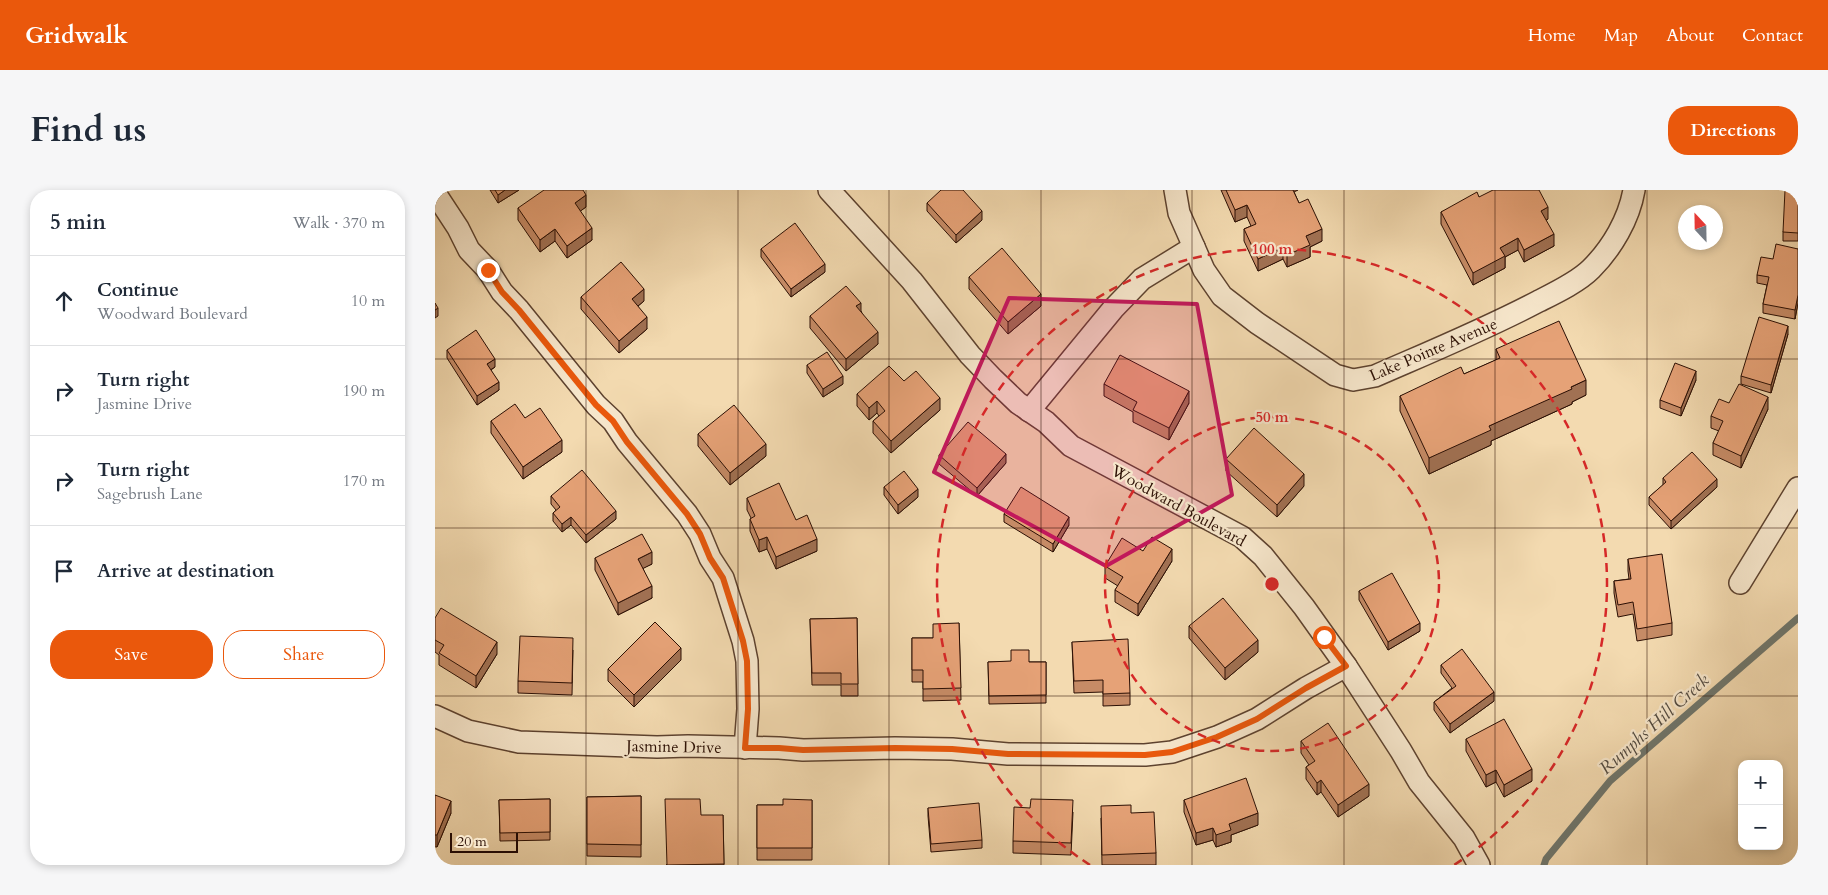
<!DOCTYPE html>
<meta charset="utf-8">
<style>
body{margin:0;font-family:Cardo,serif;background:#f6f6f7;color:#1f2937}
.controls{position:absolute;right:15px;bottom:15px;display:grid;overflow:hidden;border-radius:10px;box-shadow:0 2px 8px #0003}
.controls button{width:45px;height:45px;display:grid;place-items:center;padding:0;border:0;border-bottom:1px solid #e0e1e3;background:#fff;color:#1f2937;font:25px sans-serif}
.compass{position:absolute;left:1243px;top:15px;width:45px;height:45px;border-radius:50%;background:#fff;box-shadow:0 2px 8px #0003;rotate:338deg}
.scale{position:absolute;left:15px;bottom:12px;width:68px;box-sizing:border-box;padding-left:5px;border:2px solid #2b0f04;border-top:0;font-size:14px;line-height:18px;white-space:nowrap;color:#2b0f04;-webkit-text-stroke:4px #f7e7cc;paint-order:stroke}
.stop{position:absolute;width:15px;height:15px;margin:-11px;border:4px solid #ea580c;border-radius:50%;background:#fff}
.stop.end{background:#ea580c;border-color:#fff;box-shadow:0 1px 5px #0008}
.list{margin:0;padding:0;list-style:none}
h2{display:flex;justify-content:space-between;align-items:center;height:65px;margin:0;padding:0 20px;font-size:21px}
h2 small{font-size:16px;font-weight:400;color:#747a83}
.list li{display:grid;grid-template-columns:32px 1fr auto;gap:15px;align-items:center;box-sizing:border-box;height:90px;padding:0 20px;border-top:1px solid #e0e1e3}
.list b{display:block;font-size:19px;white-space:nowrap}
.list p{margin:0;font-size:16px;white-space:nowrap;color:#747a83}
.list em{font-size:16px;font-style:normal;color:#747a83}
.actions{display:flex;gap:10px;padding:15px 20px}
.actions a{flex:1;padding:11px 0;border:1px solid #ea580c;border-radius:20px;text-align:center;font-size:18px;color:#ea580c}
.actions .main{background:#ea580c;color:#fff}
.icon{flex:none;width:28px;height:28px;fill:none;stroke:currentColor;stroke-width:2;stroke-linecap:round;stroke-linejoin:round}
.map{position:relative;flex:none;width:1363px;height:675px;overflow:hidden;border-radius:20px}
header{display:flex;align-items:center;gap:30px;box-sizing:border-box;height:70px;padding:0 25px;background:#ea580c;color:#fff}
header strong{font-size:24px}
nav{display:flex;gap:28px;margin-inline-start:auto;font-size:18px}
.intro{display:flex;align-items:center;justify-content:space-between;box-sizing:border-box;height:120px;padding:0 30px}
h1{margin:0;font-size:35px}
.button{padding:12px 22px;border-radius:20px;background:#ea580c;color:#fff;font-size:18px;font-weight:700}
main{display:flex;gap:30px;padding:0 30px}
aside{flex:1;background:#fff;border-radius:20px;box-shadow:0 2px 8px #0003}
.map>svg:first-child{display:block}
</style>
<header>
<strong>Gridwalk</strong>
<nav><a>Home</a><a>Map</a><a>About</a><a>Contact</a></nav>
</header>
<div class="intro"><h1>Find us</h1><a class="button">Directions</a></div>
<main>
<aside>
<h2>5 min<small>Walk · 370 m</small></h2>
<ul class="list">
<li><svg class="icon" aria-label="ahead" viewBox="0 0 24 24"><path d="M12 20V5M6 11l6-6 6 6"/></svg><div><b>Continue</b><p>Woodward Boulevard</p></div><em>10 m</em></li>
<li><svg class="icon" aria-label="right" viewBox="0 0 24 24"><path d="M7 20v-9h11M14 6l5 5-5 5"/></svg><div><b>Turn right</b><p>Jasmine Drive</p></div><em>190 m</em></li>
<li><svg class="icon" aria-label="right" viewBox="0 0 24 24"><path d="M7 20v-9h11M14 6l5 5-5 5"/></svg><div><b>Turn right</b><p>Sagebrush Lane</p></div><em>170 m</em></li>
<li><svg class="icon" aria-label="arrive" viewBox="0 0 24 24"><path d="M6 21V4h12l-3 4 3 4H6"/></svg><div><b>Arrive at destination</b></div></li>
</ul>
<div class="actions"><a class="main">Save</a><a>Share</a></div>
</aside>
<div class="map">
<svg width="1363" height="675" viewBox="0 0 1363 675">
<rect width="100%" height="100%" fill="#f3dab0"/>
<filter id="stains"><feTurbulence type="fractalNoise" baseFrequency=".004" numOctaves="4"/><feColorMatrix values="0 0 0 0 .2 0 0 0 0 .09 0 0 0 0 .02 0 0 0 .5 -.17"/></filter>
<radialGradient id="worn" r=".72"><stop offset=".6" stop-color="#630" stop-opacity="0"/><stop offset="1" stop-color="#630" stop-opacity=".3"/></radialGradient>
<g fill="none" stroke-linecap="round" stroke-linejoin="round">
<!-- stream -->
<path stroke="#6f766c" stroke-width="7" d="M1109 675 1111 669 1175 591 1363 428"/>
<!-- minor casing -->
<g stroke="#5d422f" stroke-width="24">
<g id="minor">
<path d="M394 0 477 91 535 165 558 189 583 213 611 232 636 256 807 347 828 366 869 417 911 476 966 561 984 592 1029 648 1044 675"/>
<path d="M740 0 744 23 759 57 769 80 787 106 822 133 900 185 918 190 940 186C995 162 1051 139 1104 111 1120 103 1143 92 1156 79 1177 58 1194 29 1199 0"/>
<path d="M0 3 23 38 34 60 53 80 67 102 84 120 161 215 178 231 192 252 252 324 265 344 275 368 288 388 308 451 312 471 313 519 310 558"/>
<path d="M594 221 678 119 707 89 759 57"/>
<path d="M1305 393 1363 298"/>
<path d="M0 526 33 541 84 552 222 557 253 556 344 558 368 560 460 558 517 559 573 564 710 565 737 562 782 547 822 529 871 498 911 476"/>
</g>
</g>
<!-- minor -->
<use href="#minor" stroke="#f7e7cc" stroke-width="21"/>
</g>
<!-- wall -->
<g fill="#c68b66" stroke="#2b0f04">
<path d="M55 0H84L63 13Z"/>
<path d="M786 0H863L859 2 864 13 887 51 875 57V67L852 77 848 69 823 81 809 51V39L816 36 812 27 800 32Z"/>
<path d="M1363 0V51H1348V42Z"/>
<path d="M1044 7 1113 29 1111 30 1119 56 1089 72 1083 60 1070 67V78L1038 95 1006 34V22Z"/>
<path d="M492 13 547 30 521 53 492 21Z"/>
<path d="M151 17 145 21 157 50 132 68 120 51 105 62 83 30V18Z"/>
<path d="M326 59 390 82 356 107 326 67Z"/>
<path d="M1363 59V113L1360 129 1328 123V114L1332 95 1322 93V85L1338 69Z"/>
<path d="M534 87 606 116 573 144 534 99Z"/>
<path d="M146 107 209 111 203 116 212 139 184 163 146 119Z"/>
<path d="M426 121 443 154 411 181 375 138V126Z"/>
<path d="M1353 144 1336 203 1306 194V186Z"/>
<path d="M1061 159 1151 205 1137 212V214L1056 251V255L994 284 965 221V206L1029 184 1061 170Z"/>
<path d="M12 160 60 177 56 180 64 200 42 215 12 168Z"/>
<path d="M372 175 408 194 388 207 372 183Z"/>
<path d="M1261 190 1246 226 1225 218V210Z"/>
<path d="M469 191 505 220 456 263 438 243V231L444 226 442 223 434 230 422 216V204Z"/>
<path d="M669 194 754 213 734 250 698 232V222L669 206Z"/>
<path d="M1294 213 1333 219 1306 278 1278 265V253L1284 241 1276 238V226Z"/>
<path d="M90 228 127 262 88 289 56 243V231Z"/>
<path d="M263 244 331 266 295 295 263 256Z"/>
<path d="M504 265 571 273 542 306 504 274Z"/>
<path d="M791 269 869 296 842 327 791 281Z"/>
<path d="M1228 288 1282 297 1236 339 1214 315V307L1228 295Z"/>
<path d="M449 297 483 307 463 324 449 305Z"/>
<path d="M116 306 181 329 151 353 136 335 127 342 118 331V323L121 320 116 314Z"/>
<path d="M312 308 382 361 341 379 332 359 324 362 315 341V329L316 328 312 320Z"/>
<path d="M569 324 634 335 618 362 569 332Z"/>
<path d="M708 361 737 371 703 426 680 412V400L683 396 670 388V376Z"/>
<path d="M160 368 217 374 208 378 217 408 183 425 160 380Z"/>
<path d="M1193 369 1237 433V445L1202 451 1198 424 1183 427 1179 403V391L1194 389 1193 381Z"/>
<path d="M924 401 985 441 953 460 924 410Z"/>
<path d="M0 428 62 464 41 498 4 475V465L0 462Z"/>
<path d="M422 428 423 506H406V495H377L375 429Z"/>
<path d="M524 433 526 510 488 511V492H477V448H498Z"/>
<path d="M754 436 823 462 790 490 754 448Z"/>
<path d="M637 452 695 503V515L668 516V502L639 503Z"/>
<path d="M138 460 137 505 83 503V491Z"/>
<path d="M246 470 199 517 173 491V479Z"/>
<path d="M553 472H611V513L554 514Z"/>
<path d="M1006 475 1059 511 1015 543 999 520V512L1017 498 1006 483Z"/>
<path d="M1031 549 1097 591 1069 607 1061 592 1051 597 1031 561Z"/>
<path d="M866 551 934 606 903 627 886 602 882 605 871 589V577L874 575 866 563Z"/>
<path d="M0 605 16 623 2 657H0Z"/>
<path d="M206 606V667L152 666V607Z"/>
<path d="M115 609V650L65 651 64 610Z"/>
<path d="M377 610V670H322V615H348Z"/>
<path d="M749 610 823 635 796 645V652L781 657 778 650 761 655 749 622Z"/>
<path d="M493 618 547 650V658L496 662 493 626Z"/>
<path d="M638 622 636 665 578 663V651Z"/>
<path d="M696 623 721 663V675H667L666 628Z"/>
<path d="M288 625 289 675H231Z"/>
</g>
<!-- shaded-wall -->
<g fill="#a17153" stroke="#2b0f04">
<path d="M70 0H84L63 13V5Z"/>
<path d="M151 5V17L140 25V13Z"/>
<path d="M812 15V27L800 32V20Z"/>
<path d="M1113 17V29L1106 33V21Z"/>
<path d="M547 21V30L521 53V45Z"/>
<path d="M157 38V50L132 68V56Z"/>
<path d="M120 39V51L105 62V50Z"/>
<path d="M887 39V51L875 57V67L852 77V65L871 46Z"/>
<path d="M1119 44V56L1089 72V60Z"/>
<path d="M1083 48V60L1070 67V78L1038 95V83L1065 58Z"/>
<path d="M848 57V69L823 81V69Z"/>
<path d="M390 74V82L356 107V99Z"/>
<path d="M209 99V111L197 121V109Z"/>
<path d="M606 104V116L573 144V132Z"/>
<path d="M1363 105V113L1360 129V120Z"/>
<path d="M426 113V125L421 116Z"/>
<path d="M3 118V126L0 128V120Z"/>
<path d="M212 127V139L184 163V151Z"/>
<path d="M1353 136V144L1336 203V195Z"/>
<path d="M443 142V154L411 181V169Z"/>
<path d="M60 169V177L52 182V174Z"/>
<path d="M1261 181V190L1246 226V218Z"/>
<path d="M408 186V194L388 207V199Z"/>
<path d="M1151 190V205L1137 212V214L1056 251V255L994 284V268L1054 236Z"/>
<path d="M64 192V200L42 215V206Z"/>
<path d="M754 201V213L734 250V238Z"/>
<path d="M1333 207V219L1306 278V266Z"/>
<path d="M505 208V220L456 263V251Z"/>
<path d="M442 211V223L434 230V218Z"/>
<path d="M127 250V262L88 289V277Z"/>
<path d="M331 254V266L295 295V283Z"/>
<path d="M571 264V273L542 306V298Z"/>
<path d="M869 284V296L842 327V315Z"/>
<path d="M1282 289V297L1236 339V331Z"/>
<path d="M483 299V307L463 324V315Z"/>
<path d="M181 321V329L151 353V345Z"/>
<path d="M136 327V335L127 342V334Z"/>
<path d="M634 327V335L618 362V354Z"/>
<path d="M332 347V359L324 362V350Z"/>
<path d="M382 349V361L341 379V367Z"/>
<path d="M737 359V371L703 426V414Z"/>
<path d="M217 362V374L203 381V369Z"/>
<path d="M217 396V408L183 425V413Z"/>
<path d="M985 433V441L953 460V452Z"/>
<path d="M823 450V462L790 490V478Z"/>
<path d="M62 452V464L41 498V486Z"/>
<path d="M246 458V470L199 517V505Z"/>
<path d="M1059 502V511L1015 543V534Z"/>
<path d="M1097 579V591L1069 607V595Z"/>
<path d="M1061 580V592L1051 597V585Z"/>
<path d="M886 590V602L882 605V593Z"/>
<path d="M934 594V606L903 627V615Z"/>
<path d="M16 611V623L2 657V645Z"/>
<path d="M823 623V635L796 645V652L781 657V645L794 634Z"/>
<path d="M778 638V650L761 655V643Z"/>
</g>
<!-- building -->
<g fill="#e6a277" stroke="#2b0f04">
<path d="M60 0H70L63 5Z"/>
<path d="M109 0H148L151 5 140 13 157 38 132 56 120 39 105 50 83 18Z"/>
<path d="M506 0H528L547 21 521 45 492 13Z"/>
<path d="M791 0H858L864 13 873 9 887 39 871 46 875 55 852 65 848 57 823 69 809 39 821 34 812 15 800 20Z"/>
<path d="M1058 0H1104L1113 17 1106 21 1119 44 1089 60 1083 48 1065 58 1070 66 1038 83 1006 22 1042 2 1044 7Z"/>
<path d="M1350 0H1363V43L1348 42Z"/>
<path d="M360 33 390 74 356 99 326 59Z"/>
<path d="M1341 54 1363 59V105L1360 120 1328 114 1334 87 1322 85 1326 67 1338 69Z"/>
<path d="M567 58 606 104 573 132 534 87Z"/>
<path d="M186 72 209 99 197 109 212 127 184 151 146 107Z"/>
<path d="M411 96 426 113 421 116 443 142 411 169 375 126Z"/>
<path d="M0 113 3 118 0 120Z"/>
<path d="M1324 127 1353 136 1336 195 1306 186Z"/>
<path d="M1124 131 1151 190 1136 197 1137 199 1054 236 1056 240 994 268 965 206 1026 177 1029 184 1065 168 1061 159Z"/>
<path d="M41 140 60 169 52 174 64 192 42 206 12 160Z"/>
<path d="M392 162 408 186 388 199 372 175Z"/>
<path d="M685 165 754 201 734 238 698 220 702 212 669 194Z"/>
<path d="M1240 173 1261 181 1246 218 1225 210Z"/>
<path d="M454 176 469 191 481 181 505 208 456 251 438 231 450 221 442 211 434 218 422 204Z"/>
<path d="M1304 194 1333 207 1306 266 1278 253 1288 231 1276 226 1284 209 1294 213Z"/>
<path d="M80 214 90 228 105 218 127 250 88 277 56 231Z"/>
<path d="M299 215 331 254 295 283 263 244Z"/>
<path d="M533 232 571 264 542 298 504 265Z"/>
<path d="M819 238 869 284 842 315 791 269Z"/>
<path d="M1257 262 1282 289 1236 331 1214 307 1231 292 1228 288Z"/>
<path d="M147 280 181 321 151 345 136 327 127 334 118 323 125 317 116 306Z"/>
<path d="M469 281 483 299 463 315 449 297Z"/>
<path d="M344 293 361 330 372 325 382 349 341 367 332 347 324 350 315 329 320 326 312 308Z"/>
<path d="M586 297 634 327 618 354 569 324Z"/>
<path d="M207 344 217 362 203 369 217 396 183 413 160 368Z"/>
<path d="M717 347 737 359 703 414 680 400 688 387 670 376 687 348 708 361Z"/>
<path d="M1227 364 1237 433 1202 439 1198 412 1183 415 1179 391 1196 389 1193 369Z"/>
<path d="M957 383 985 433 953 452 924 401Z"/>
<path d="M788 408 823 450 790 478 754 436Z"/>
<path d="M6 418 62 452 41 486 4 463 9 455 0 450V428Z"/>
<path d="M422 428 423 494H406V483H377L375 429Z"/>
<path d="M220 432 246 458 199 505 173 479Z"/>
<path d="M524 433 526 498 488 499V480H477V448H498V434Z"/>
<path d="M85 446 138 448 137 493 83 491Z"/>
<path d="M693 449 695 503 668 504V490L639 491 637 452Z"/>
<path d="M1027 459 1059 502 1015 534 999 512 1021 496 1006 475Z"/>
<path d="M576 460H594V472H611V505L554 506 553 472 576 471Z"/>
<path d="M1069 529 1097 579 1069 595 1061 580 1051 585 1031 549Z"/>
<path d="M893 533 934 594 903 615 886 590 882 593 871 577 880 571 866 551Z"/>
<path d="M811 588 823 623 794 634 796 640 781 645 778 638 761 643 749 610Z"/>
<path d="M0 605 16 611 2 645H0Z"/>
<path d="M206 606V655L152 654V607Z"/>
<path d="M115 609V642L65 643 64 610Z"/>
<path d="M230 609H265L266 625H288L289 674 232 675Z"/>
<path d="M348 609 377 610V658H322V615H348Z"/>
<path d="M596 609 638 610 636 653 578 651 579 617 595 618Z"/>
<path d="M544 613 547 650 496 654 493 618Z"/>
<path d="M696 615V623L719 622 721 663 667 665 666 616Z"/>
</g>
<g fill="none" stroke-linecap="round" stroke-linejoin="round">
<!-- route -->
<path stroke="#ea580c" stroke-width="6" d="M53 80 67 102 84 120 161 215 178 231 192 252 252 324 265 344 275 368 288 388 308 451 312 471 313 519 310 558H344L368 560 460 558 517 559 573 564 710 565 737 562 782 547 822 529 871 498 911 476 889 447"/>
</g>
<!-- marked area -->
<path fill="#c2185b" fill-opacity="0.2" stroke="#c2185b" stroke-width="4" stroke-linejoin="round" d="M574 108 762 114 797 305 671 376 499 282Z"/>
<!-- grid -->
<path fill="none" stroke="#2b0f04" stroke-width="1" stroke-opacity="0.55" d="M151 0V675M303 0V675M454 0V675M606 0V675M757 0V675M909 0V675M1060 0V675M1212 0V675M0 169H1363M0 338H1363M0 506H1363"/>
<!-- distance rings -->
<g fill="none" stroke="#d62828" stroke-width="2.5" stroke-dasharray="9 6">
<circle cx="837" cy="394" r="167"/>
<path d="M655 675A335 335 0 1 1 1019 675"/>
</g>
<g text-anchor="middle" stroke-width="4.5" stroke-linejoin="round" paint-order="stroke">
<!-- street labels -->
<g font-size="16" fill="#2b0f04" stroke="#f7e7cc">
<text transform="translate(998 159) rotate(-23)" y="6">Lake Pointe Avenue</text>
<text transform="translate(744 315) rotate(29)" y="6">Woodward Boulevard</text>
<text transform="translate(239 556) rotate(1)" y="6">Jasmine Drive</text>
</g>
<!-- water labels -->
<g font-size="18" font-style="italic" fill="#534b41" stroke="#f7e7cc">
<text transform="translate(1219 534) rotate(-42)" y="6">Rumphs Hill Creek</text>
</g>
</g>
<circle cx="837" cy="394" r="8" fill="#d62828" stroke="#f7e7cc" stroke-width="2.5"/>
<g font-size="15" text-anchor="middle" font-weight="bold" fill="#d62828" stroke="#f7e7cc" stroke-width="4.5" stroke-linejoin="round" paint-order="stroke">
<text x="837" y="64">100 m</text>
<text x="837" y="232">50 m</text>
</g>
<rect width="100%" height="100%" filter="url(#stains)"/>
<rect width="100%" height="100%" fill="url(#worn)"/>
</svg>
<div class="controls">
<button>+</button>
<button>−</button>
</div>
<svg class="compass" viewBox="-18 -18 36 36"><path d="M0-13l5 13h-10z" fill="#e53935"/><path d="M0 13l5-13h-10z" fill="#747a83"/></svg>
<div class="scale">20 m</div>
<div class="stop" style="left:889px;top:447px"></div>
<div class="stop end" style="left:53px;top:80px"></div>
</div>
</main>
